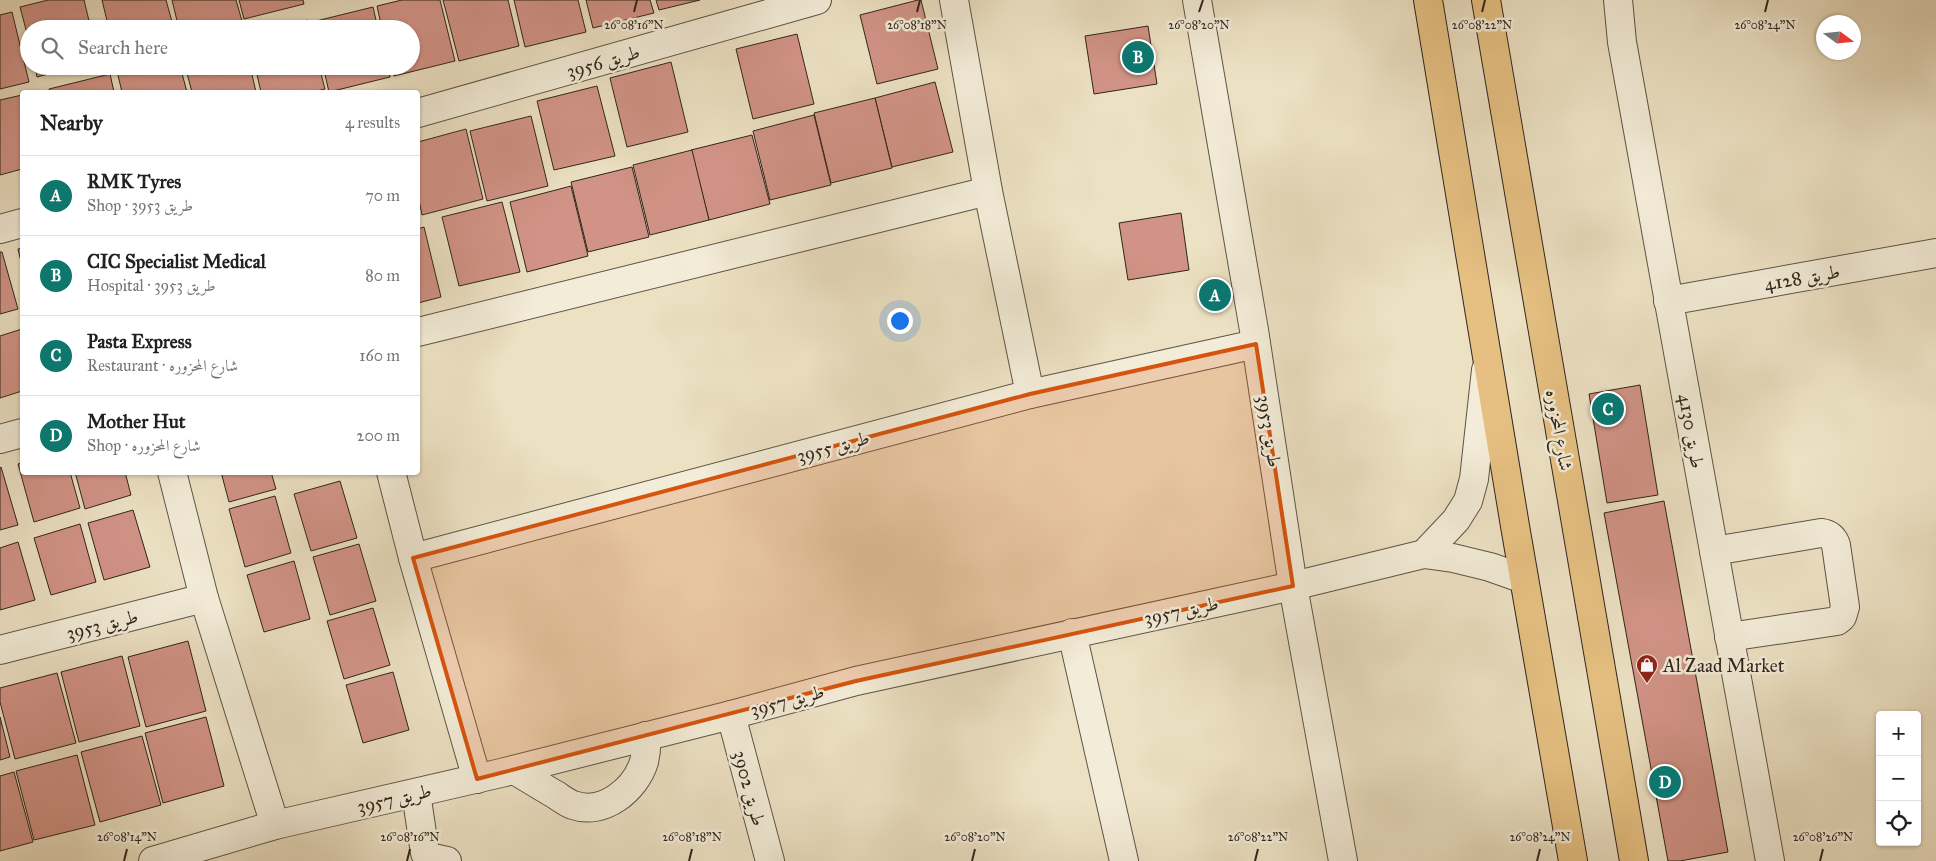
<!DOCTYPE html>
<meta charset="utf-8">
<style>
body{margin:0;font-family:"IM FELL Great Primer",Amiri,serif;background:#f6f6f6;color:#202124}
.controls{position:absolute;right:15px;bottom:15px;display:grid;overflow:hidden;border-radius:5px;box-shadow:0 1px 4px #0004}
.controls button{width:45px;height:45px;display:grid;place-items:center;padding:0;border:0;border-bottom:1px solid #e0e0e0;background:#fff;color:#202124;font:25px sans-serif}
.compass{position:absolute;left:1816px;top:15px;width:45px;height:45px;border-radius:50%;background:#fff;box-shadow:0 1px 4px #0004;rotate:105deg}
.you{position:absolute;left:899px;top:320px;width:18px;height:18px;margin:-12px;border:4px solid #fff;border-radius:50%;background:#1a73e8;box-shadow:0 0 0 8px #1a73e833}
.badge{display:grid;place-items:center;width:32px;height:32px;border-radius:50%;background:#0f766e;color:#fff;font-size:16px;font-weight:700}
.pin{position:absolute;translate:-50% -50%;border:2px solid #fff;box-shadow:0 1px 5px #0006}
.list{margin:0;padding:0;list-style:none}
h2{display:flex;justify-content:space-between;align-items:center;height:65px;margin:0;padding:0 20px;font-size:21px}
h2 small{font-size:16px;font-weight:400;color:#757577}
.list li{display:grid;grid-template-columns:32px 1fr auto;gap:15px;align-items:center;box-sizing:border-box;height:80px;padding:0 20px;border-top:1px solid #e0e0e0}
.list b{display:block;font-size:19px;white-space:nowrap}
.list p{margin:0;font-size:16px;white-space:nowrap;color:#757577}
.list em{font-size:16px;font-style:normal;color:#757577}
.icon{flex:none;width:28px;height:28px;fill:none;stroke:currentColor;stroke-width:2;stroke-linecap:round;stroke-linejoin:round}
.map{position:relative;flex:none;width:1936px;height:861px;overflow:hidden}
.search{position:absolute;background:#fff;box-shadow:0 1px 4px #0004;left:20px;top:20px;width:400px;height:55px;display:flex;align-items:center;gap:12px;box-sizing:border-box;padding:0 18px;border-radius:28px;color:#757577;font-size:19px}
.panel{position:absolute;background:#fff;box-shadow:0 1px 4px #0004;left:20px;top:90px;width:400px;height:385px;border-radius:5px}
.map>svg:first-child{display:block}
</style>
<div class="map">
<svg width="1936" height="861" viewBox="0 0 1936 861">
<rect width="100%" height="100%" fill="#ece1c3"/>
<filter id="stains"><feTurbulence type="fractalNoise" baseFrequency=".004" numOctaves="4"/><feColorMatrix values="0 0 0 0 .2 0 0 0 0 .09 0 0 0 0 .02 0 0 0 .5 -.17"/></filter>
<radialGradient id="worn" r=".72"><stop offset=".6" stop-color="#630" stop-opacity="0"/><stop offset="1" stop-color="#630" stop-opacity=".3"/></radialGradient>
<!-- building -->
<g fill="#d19386" stroke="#2f251c">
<path d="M48 0H84L91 29H29V41L20 7Z"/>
<path d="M102 0H166L174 29H109Z"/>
<path d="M172 0H236L242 21 211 29H179Z"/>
<path d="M239 0H303L304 4 244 19Z"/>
<path d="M402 0H440L455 61 394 76 391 66H411V29H382L377 6Z"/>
<path d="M443 0H508L519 46 459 61Z"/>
<path d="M514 0H578L586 32 525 47Z"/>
<path d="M586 0H650L654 13 593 28Z"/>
<path d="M656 0H700L659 10Z"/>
<path d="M918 0H921L938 69 877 84 860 15Z"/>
<path d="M373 7 378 29H314L312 22Z"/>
<path d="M12 12 29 82 0 89V15Z"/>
<path d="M308 20 310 29H272Z"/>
<path d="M1148 26 1157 84 1094 94 1085 36Z"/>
<path d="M797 34 814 104 753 119 736 49Z"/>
<path d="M671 62 688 132 627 147 610 78Z"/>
<path d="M35 66H79L37 77Z"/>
<path d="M121 66H180L187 92H122L116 67Z"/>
<path d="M185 66H250L256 92H192Z"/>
<path d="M255 66H319L325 89 313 92H261Z"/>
<path d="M323 66H388L390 77 329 92Z"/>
<path d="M110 74 114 92H50L49 89Z"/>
<path d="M935 82 953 152 892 167 875 98Z"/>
<path d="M597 86 615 156 554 170 537 101Z"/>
<path d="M22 95V169L0 175V100Z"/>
<path d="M875 98 892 168 831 183 814 113Z"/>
<path d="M814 115 831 185 770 200 753 131Z"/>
<path d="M531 116 548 186 487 201 470 131Z"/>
<path d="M466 129 483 199 422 215 418 196V142Z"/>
<path d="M752 135 770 204 709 220 691 150Z"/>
<path d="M692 150 709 220 650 235 633 165Z"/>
<path d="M632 167 649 237 588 252 571 182Z"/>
<path d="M571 186 588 256 527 272 510 202Z"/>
<path d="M502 202 520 272 459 286 442 217Z"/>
<path d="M1181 213 1189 270 1128 280 1119 223Z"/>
<path d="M424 227 441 297 418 303V229Z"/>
<path d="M22 248V266L18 249Z"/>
<path d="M0 252H2L18 309 0 314Z"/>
<path d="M22 329V391L0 398V336Z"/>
<path d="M1640 385 1658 495 1607 503 1589 394Z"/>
<path d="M22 463V472H70L80 508 34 522 18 464Z"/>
<path d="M1 467 18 525 0 530V468Z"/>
<path d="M75 472H125L131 495 85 509Z"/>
<path d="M221 472H271L276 489 229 502Z"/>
<path d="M340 481 357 538 311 551 294 494Z"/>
<path d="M275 496 291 553 245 567 229 509Z"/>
<path d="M1664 501 1728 852 1680 861H1668L1604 513Z"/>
<path d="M133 510 150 567 104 580 88 523Z"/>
<path d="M80 524 96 582 51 595 34 538Z"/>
<path d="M18 542 35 600 0 610V548Z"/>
<path d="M359 544 376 601 330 615 313 557Z"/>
<path d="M294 561 310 619 264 632 247 575Z"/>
<path d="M373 608 390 665 344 679 327 621Z"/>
<path d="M188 641 206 711 146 727 128 657Z"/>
<path d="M122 656 140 726 79 742 61 672Z"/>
<path d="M393 672 409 730 363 743 346 685Z"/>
<path d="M57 673 76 743 15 759 0 702V688Z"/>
<path d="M0 717 10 757 0 760Z"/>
<path d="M206 717 224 786 163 803 145 733Z"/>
<path d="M142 736 161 805 100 822 81 752Z"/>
<path d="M77 755 95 825 34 840 16 771Z"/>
<path d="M14 772 33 842 0 851V776Z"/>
</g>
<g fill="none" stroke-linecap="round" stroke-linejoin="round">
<!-- minor casing -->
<g stroke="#5e5446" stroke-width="30">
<g id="minor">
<path d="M954 0 988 191 1030 394"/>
<path d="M1197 0 1254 330 1293 586 1343 861"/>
<path d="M1618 0 1622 42 1770 861"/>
<path d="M418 113 817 0"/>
<path d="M0 229 22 223"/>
<path d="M1668 301 1936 253"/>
<path d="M418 332 988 191"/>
<path d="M0 439 22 433"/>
<path d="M172 472 204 598 275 825"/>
<path d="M391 472 413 558 477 779"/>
<path d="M1714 551 1821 533C1829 534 1833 537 1836 545L1845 607 1842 617 1837 621 1729 637"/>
<path d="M1424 554 1456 520 1468 501 1474 479 1486 370"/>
<path d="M413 558 1030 394 1256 344"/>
<path d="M1072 633 1124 861"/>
<path d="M0 650 204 598"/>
<path d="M731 715 770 861"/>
<path d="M514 770C528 778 542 787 556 795 562 799 567 803 573 805 603 816 635 790 644 762 646 753 647 745 646 736"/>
<path d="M416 793 425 853 433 858 447 861"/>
<path d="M153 861 275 825 501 773 731 715 856 681 1293 586 1424 554 1453 558 1490 567 1524 579"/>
</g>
</g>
<!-- major casing -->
<g stroke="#2f251c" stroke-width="30">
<g id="major">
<path d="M1428 0 1515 526 1573 861"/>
<path d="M1486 0 1634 861"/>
</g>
</g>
<!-- minor -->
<use href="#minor" stroke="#f3ecd8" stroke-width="28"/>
<!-- major -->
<use href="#major" stroke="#e6c082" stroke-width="28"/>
</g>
<!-- marked area -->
<path fill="#d6540e" fill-opacity="0.2" stroke="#d6540e" stroke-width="4" stroke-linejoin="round" d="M1256 344 1293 586 856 681 477 779 413 558 1030 394Z"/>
<!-- ticks -->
<path fill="none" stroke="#2f251c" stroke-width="2" d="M634 12 637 0M917 12 920 0M1199 12 1203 0M1482 12 1485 0M1765 12 1768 0M124 861 127 849M407 861 410 849M689 861 692 849M972 861 975 849M1255 861 1258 849M1537 861 1540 849M1820 861 1823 849"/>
<!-- icons -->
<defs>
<g id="shop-pin" transform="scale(1.125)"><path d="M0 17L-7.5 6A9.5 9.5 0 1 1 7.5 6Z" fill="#8f2418" stroke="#f3ecd8"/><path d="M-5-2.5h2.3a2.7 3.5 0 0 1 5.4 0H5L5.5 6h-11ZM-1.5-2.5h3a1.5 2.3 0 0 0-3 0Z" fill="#fff"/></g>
</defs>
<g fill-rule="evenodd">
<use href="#shop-pin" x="1647" y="665"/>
</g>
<g text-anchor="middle" stroke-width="5" stroke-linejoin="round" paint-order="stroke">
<!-- street labels -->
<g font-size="19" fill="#2f251c" stroke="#f3ecd8">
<text transform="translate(603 61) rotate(-16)" y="7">طريق 3956</text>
<text transform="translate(1802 277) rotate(-10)" y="7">طريق 4128</text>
<text transform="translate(1560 430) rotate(80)" y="7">شارع المحزوره</text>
<text transform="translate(1270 431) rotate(81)" y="7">طريق 3953</text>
<text transform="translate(1692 431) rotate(80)" y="7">طريق 4130</text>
<text transform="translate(833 446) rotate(-15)" y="7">طريق 3955</text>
<text transform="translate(1181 610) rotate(-12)" y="7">طريق 3957</text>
<text transform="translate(102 624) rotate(-14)" y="7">طريق 3953</text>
<text transform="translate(787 700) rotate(-15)" y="7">طريق 3957</text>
<text transform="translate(750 788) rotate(75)" y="7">طريق 3902</text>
<text transform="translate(394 798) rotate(-13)" y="7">طريق 3957</text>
</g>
<!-- poi labels -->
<g font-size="19" fill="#2f251c" stroke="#f3ecd8" text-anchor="start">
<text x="1663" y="672">Al Zaad Market</text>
</g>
</g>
<g font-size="12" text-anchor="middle" fill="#2f251c" stroke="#f3ecd8" stroke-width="5" stroke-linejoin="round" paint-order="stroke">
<text x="634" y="29">26°08'16"N</text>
<text x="917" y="29">26°08'18"N</text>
<text x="1199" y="29">26°08'20"N</text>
<text x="1482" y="29">26°08'22"N</text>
<text x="1765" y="29">26°08'24"N</text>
<text x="127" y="841">26°08'14"N</text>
<text x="410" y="841">26°08'16"N</text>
<text x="692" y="841">26°08'18"N</text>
<text x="975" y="841">26°08'20"N</text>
<text x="1258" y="841">26°08'22"N</text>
<text x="1540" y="841">26°08'24"N</text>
<text x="1823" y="841">26°08'26"N</text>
</g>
<rect width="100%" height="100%" filter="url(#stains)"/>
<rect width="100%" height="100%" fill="url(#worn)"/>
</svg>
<div class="controls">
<button>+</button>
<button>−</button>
<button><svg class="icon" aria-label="locate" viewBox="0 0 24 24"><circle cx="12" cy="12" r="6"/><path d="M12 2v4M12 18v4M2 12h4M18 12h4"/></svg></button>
</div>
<svg class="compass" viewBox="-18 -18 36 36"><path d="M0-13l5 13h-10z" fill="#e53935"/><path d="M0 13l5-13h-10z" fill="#757577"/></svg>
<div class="you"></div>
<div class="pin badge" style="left:1215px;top:295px">A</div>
<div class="pin badge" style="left:1138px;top:57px">B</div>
<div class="pin badge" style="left:1608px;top:409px">C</div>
<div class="pin badge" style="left:1665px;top:782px">D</div>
<div class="search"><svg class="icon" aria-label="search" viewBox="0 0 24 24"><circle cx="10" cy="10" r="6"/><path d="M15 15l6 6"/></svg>Search here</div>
<section class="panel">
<h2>Nearby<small>4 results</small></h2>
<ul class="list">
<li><span class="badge">A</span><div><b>RMK Tyres</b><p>Shop · طريق 3953</p></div><em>70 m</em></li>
<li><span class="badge">B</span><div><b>CIC Specialist Medical</b><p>Hospital · طريق 3953</p></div><em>80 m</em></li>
<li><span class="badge">C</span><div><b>Pasta Express</b><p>Restaurant · شارع المحزوره</p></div><em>160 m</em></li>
<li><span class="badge">D</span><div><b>Mother Hut</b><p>Shop · شارع المحزوره</p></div><em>200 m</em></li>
</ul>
</section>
</div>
